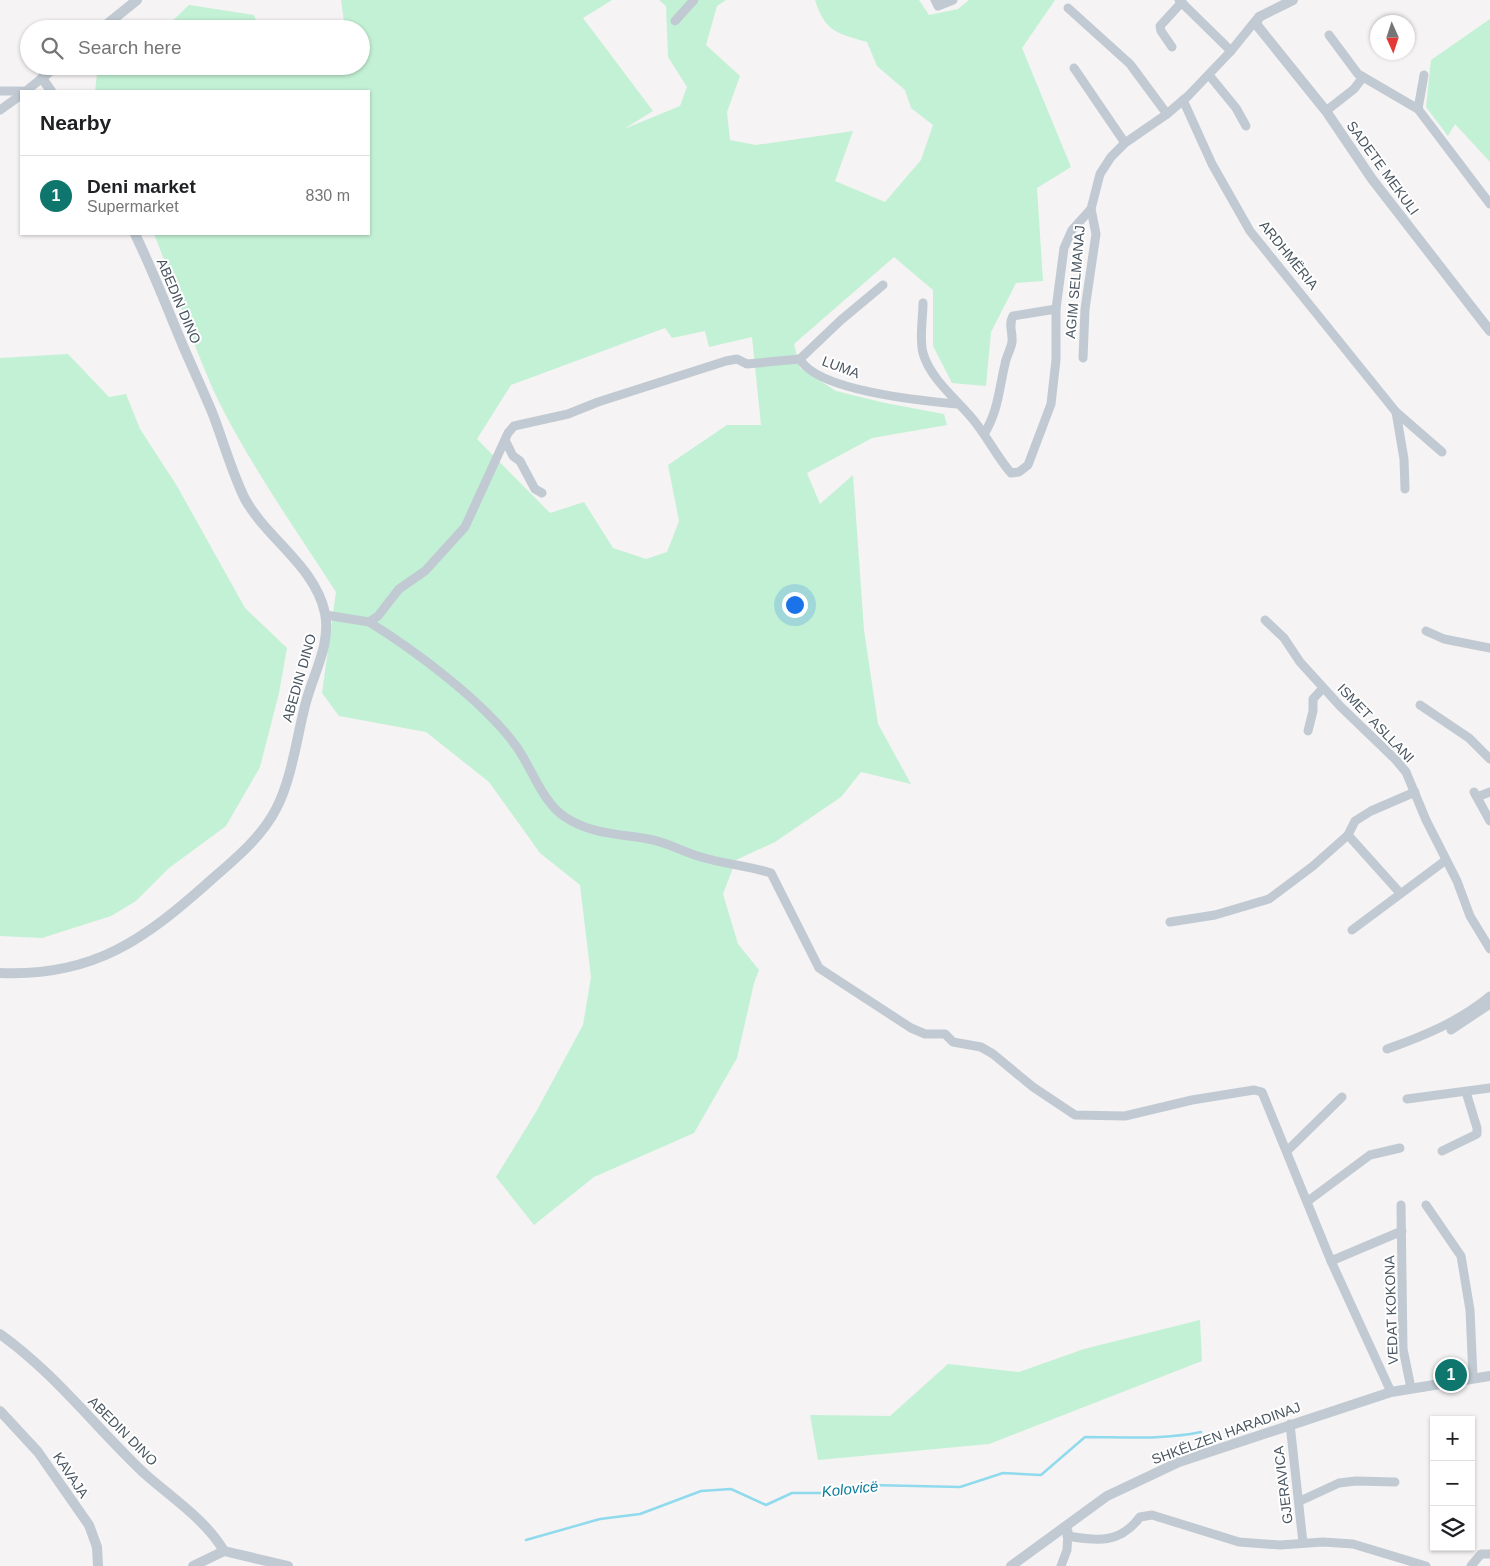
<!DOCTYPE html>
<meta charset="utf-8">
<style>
body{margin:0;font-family:Helvetica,sans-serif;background:#f2f2f2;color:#202124}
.controls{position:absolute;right:15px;bottom:15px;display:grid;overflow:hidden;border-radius:0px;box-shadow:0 1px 4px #0004}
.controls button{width:45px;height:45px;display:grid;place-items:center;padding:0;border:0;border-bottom:1px solid #e0e0e0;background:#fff;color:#202124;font:25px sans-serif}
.compass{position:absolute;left:1370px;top:15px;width:45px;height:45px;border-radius:50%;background:#fff;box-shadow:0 1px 4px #0004;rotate:177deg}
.you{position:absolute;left:794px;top:604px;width:18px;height:18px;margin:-12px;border:4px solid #fff;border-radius:50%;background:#1a73e8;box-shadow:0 0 0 8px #1a73e833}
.badge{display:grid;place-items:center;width:32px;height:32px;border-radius:50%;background:#0f766e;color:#fff;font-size:16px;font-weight:700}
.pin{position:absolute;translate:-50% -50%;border:2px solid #fff;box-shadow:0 1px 5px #0006}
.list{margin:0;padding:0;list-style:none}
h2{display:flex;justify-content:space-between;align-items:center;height:65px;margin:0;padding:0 20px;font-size:21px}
h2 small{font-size:16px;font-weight:400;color:#757577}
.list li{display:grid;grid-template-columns:32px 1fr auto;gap:15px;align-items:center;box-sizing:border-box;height:80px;padding:0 20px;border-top:1px solid #e0e0e0}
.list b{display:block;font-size:19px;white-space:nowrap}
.list p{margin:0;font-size:16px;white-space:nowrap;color:#757577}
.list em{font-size:16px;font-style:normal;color:#757577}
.icon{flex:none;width:28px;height:28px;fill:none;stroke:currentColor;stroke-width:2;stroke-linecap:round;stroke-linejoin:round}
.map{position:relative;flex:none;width:1490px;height:1566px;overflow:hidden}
.search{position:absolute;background:#fff;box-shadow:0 1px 4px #0004;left:20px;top:20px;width:350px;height:55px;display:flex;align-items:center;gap:12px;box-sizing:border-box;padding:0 18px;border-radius:28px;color:#757577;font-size:19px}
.panel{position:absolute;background:#fff;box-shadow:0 1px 4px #0004;left:20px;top:90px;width:350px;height:145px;border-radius:0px}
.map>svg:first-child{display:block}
</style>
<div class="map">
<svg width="1490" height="1566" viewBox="0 0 1490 1566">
<rect width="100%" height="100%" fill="#f5f3f3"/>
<!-- green -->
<g fill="#c3f1d5" fill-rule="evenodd">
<path d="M341 0H612L583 18 653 111 624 129 680 106 687 87 668 57 666 6 659 0H726L717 6 706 45 740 76 727 112 730 140 756 145 853 131 835 181 885 202 921 160 933 125 911 108 905 90 877 66 867 42C837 33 825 32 815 0H919L929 15 958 9 969 0H1055L1022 48 1071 167 1037 188 1043 281 1016 283 991 332 986 386 952 383 933 346V290L894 257 794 344 800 368 836 391 885 403 944 414 947 425 872 438 807 473 820 504 853 475 864 630 878 724 911 784 861 772 841 797 775 842 736 860 723 894 738 944 759 970 754 983 737 1058 694 1133 594 1177 534 1225 496 1177 536 1112 583 1025 591 977 580 885 540 853 489 782 426 732 339 716 322 693 336 592C296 530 253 469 220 404 193 349 177 290 154 234H369V91H95L98 66H281L303 75 335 66H361V29H345ZM665 328 672 338 705 331 709 347 752 337 761 425H727L668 465 679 521 667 552 646 559 613 548 584 502 550 513 477 439 511 385Z"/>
<path d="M189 5 254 15 259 29H164Z"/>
<path d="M1490 19V162L1455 124 1448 136 1426 107 1431 60Z"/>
<path d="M68 354 109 397 126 394 140 429 177 486 245 608 287 648 279 693 260 767 226 826 169 868 136 901 111 916 42 938 0 936V358Z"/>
<path d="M1200 1320 1202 1361 989 1444 818 1460 810 1415 890 1416 948 1364 1019 1372 1084 1349Z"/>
</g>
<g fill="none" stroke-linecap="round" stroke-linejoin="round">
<!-- stream -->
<path stroke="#90daee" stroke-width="2.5" d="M526 1540 600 1519 640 1514 701 1491 731 1489 766 1505 792 1493H839L870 1485 960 1487 1003 1473 1041 1475 1085 1437C1124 1437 1162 1440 1201 1432"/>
<!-- minor -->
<g stroke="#c1cad2" stroke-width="9">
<path d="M935 0 938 6 953 0"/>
<path d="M1179 0 1231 51"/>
<path d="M1068 8 1130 64 1167 114"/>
<path d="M675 21 694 0"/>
<path d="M1329 35 1358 74 1418 109 1490 204"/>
<path d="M1172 47 1161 31 1160 26 1182 2"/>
<path d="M1074 68 1125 143"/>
<path d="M1209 75 1236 108 1246 126"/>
<path d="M0 91H22"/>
<path d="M26 91 42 78"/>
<path d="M1183 100 1212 164 1250 231 1396 412 1442 452"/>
<path d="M1418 109 1424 75"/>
<path d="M0 110 21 95"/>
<path d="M1326 111 1354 89 1363 77"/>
<path d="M883 285 841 320 800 359C817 391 923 401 957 404"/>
<path d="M923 303C923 318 919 338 923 353 930 378 955 398 971 417 986 434 996 456 1011 473L1019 472 1028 465 1051 404 1056 360V309L1064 248 1072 230 1091 209 1100 174 1111 157 1125 143 1167 114 1188 96 1231 51 1256 20"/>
<path d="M1083 358 1085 309 1096 234 1091 209"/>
<path d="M1396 412 1404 459 1405 489"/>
<path d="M984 434C998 412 999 389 1005 364 1006 357 1011 349 1012 342 1013 332 1008 325 1013 316L1056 309"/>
<path d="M505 440 513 456 520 461 535 489 542 493"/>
<path d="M326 615 369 622 378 616 399 589 425 571 465 527 508 433 514 426 568 414 598 402 726 361 737 359 747 364 800 359"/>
<path d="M1265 620 1284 638 1300 662 1340 706 1396 760 1406 772 1426 820 1457 881 1470 916 1490 949"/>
<path d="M369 622C416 651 484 702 516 746 532 768 542 802 565 817 590 834 620 834 648 839 667 842 683 852 701 857 724 864 749 866 771 873L819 968 911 1028 925 1034H945L953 1042 981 1047 993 1054 1033 1087 1075 1115 1125 1116 1192 1100 1254 1090 1262 1092 1331 1261 1391 1392"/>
<path d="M1426 631 1444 639 1490 648"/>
<path d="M1420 705 1469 738 1490 759"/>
<path d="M1308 731 1313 711V699L1323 688"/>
<path d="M1474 792 1490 821"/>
<path d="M1477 797 1490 792"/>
<path d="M1348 835 1400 893"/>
<path d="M1170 922 1215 915 1269 899 1313 866 1348 835 1355 821 1371 811 1415 792"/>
<path d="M1352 930 1446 860"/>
<path d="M1451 1030 1490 1004"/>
<path d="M1387 1049C1424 1036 1460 1021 1490 996"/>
<path d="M1407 1099 1490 1088"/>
<path d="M1288 1150 1342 1097"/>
<path d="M1442 1151 1477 1134V1128L1466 1092"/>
<path d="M1308 1201 1370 1155 1400 1148"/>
<path d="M1401 1205 1403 1349 1411 1388"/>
<path d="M1426 1205 1461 1256 1470 1310 1473 1377"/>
<path d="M1331 1261 1402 1231"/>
<path d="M1290 1424 1303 1543"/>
<path d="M1300 1501 1339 1483 1356 1481 1395 1482"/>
<path d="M1067 1536C1097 1541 1120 1544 1140 1517L1152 1515 1239 1542 1280 1545 1323 1542 1353 1544 1426 1566"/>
<path d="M1061 1566 1067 1550 1068 1531"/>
<path d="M1471 1566 1481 1554H1490"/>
</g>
<!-- tertiary -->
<g stroke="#c1cad2" stroke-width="10">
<path d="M1293 0 1259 17 1256 24 1326 111 1372 179 1490 331"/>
<path d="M101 29 137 0"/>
<path d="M51 91 42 78 56 66"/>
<path d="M0 973C94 977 145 939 211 880 235 859 261 838 276 809 292 779 297 735 306 702 314 672 331 644 325 613 315 566 267 539 245 499 232 473 223 440 212 412 202 388 191 365 181 341 166 305 152 269 135 234"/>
<path d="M0 1334C55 1373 96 1428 145 1474 172 1498 205 1519 224 1551"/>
<path d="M0 1411 38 1452 89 1525 97 1547 98 1566"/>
<path d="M193 1566 224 1551 288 1566"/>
<path d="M1011 1566 1107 1496 1179 1462 1391 1392 1490 1376"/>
</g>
</g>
<g text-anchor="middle" stroke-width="4" stroke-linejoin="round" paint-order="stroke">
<!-- street labels -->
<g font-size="14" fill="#4a5661" stroke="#fff">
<text transform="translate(1383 168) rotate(54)" y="5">SADETE MEKULI</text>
<text transform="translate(1289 255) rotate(51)" y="5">ARDHMËRIA</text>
<text transform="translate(1075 282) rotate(-85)" y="5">AGIM SELMANAJ</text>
<text transform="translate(179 301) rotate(67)" y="5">ABEDIN DINO</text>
<text transform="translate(841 367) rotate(21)" y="5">LUMA</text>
<text transform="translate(299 678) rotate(-74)" y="5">ABEDIN DINO</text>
<text transform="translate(1376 723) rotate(46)" y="5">ISMET ASLLANI</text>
<text transform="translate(1391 1310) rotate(-92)" y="5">VEDAT KOKONA</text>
<text transform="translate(123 1431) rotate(45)" y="5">ABEDIN DINO</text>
<text transform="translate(1226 1433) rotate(-20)" y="5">SHKËLZEN HARADINAJ</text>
<text transform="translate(71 1475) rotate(56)" y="5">KAVAJA</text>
<text transform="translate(1283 1485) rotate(-97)" y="5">GJERAVICA</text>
</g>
<!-- water labels -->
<g font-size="15" font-style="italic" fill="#0c7c9b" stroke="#fff">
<text transform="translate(850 1489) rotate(-6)" y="5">Kolovicë</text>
</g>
</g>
</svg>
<div class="controls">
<button>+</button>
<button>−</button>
<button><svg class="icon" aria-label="layers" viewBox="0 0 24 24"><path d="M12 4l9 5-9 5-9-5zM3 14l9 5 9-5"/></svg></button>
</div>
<svg class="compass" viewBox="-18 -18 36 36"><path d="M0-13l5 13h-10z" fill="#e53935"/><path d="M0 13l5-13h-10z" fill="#757577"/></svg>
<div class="you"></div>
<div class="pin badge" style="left:1451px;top:1375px">1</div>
<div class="search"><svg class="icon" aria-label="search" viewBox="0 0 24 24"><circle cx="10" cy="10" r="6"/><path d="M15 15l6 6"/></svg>Search here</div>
<section class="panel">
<h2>Nearby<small></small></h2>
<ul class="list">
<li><span class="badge">1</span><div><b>Deni market</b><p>Supermarket</p></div><em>830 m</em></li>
</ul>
</section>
</div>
